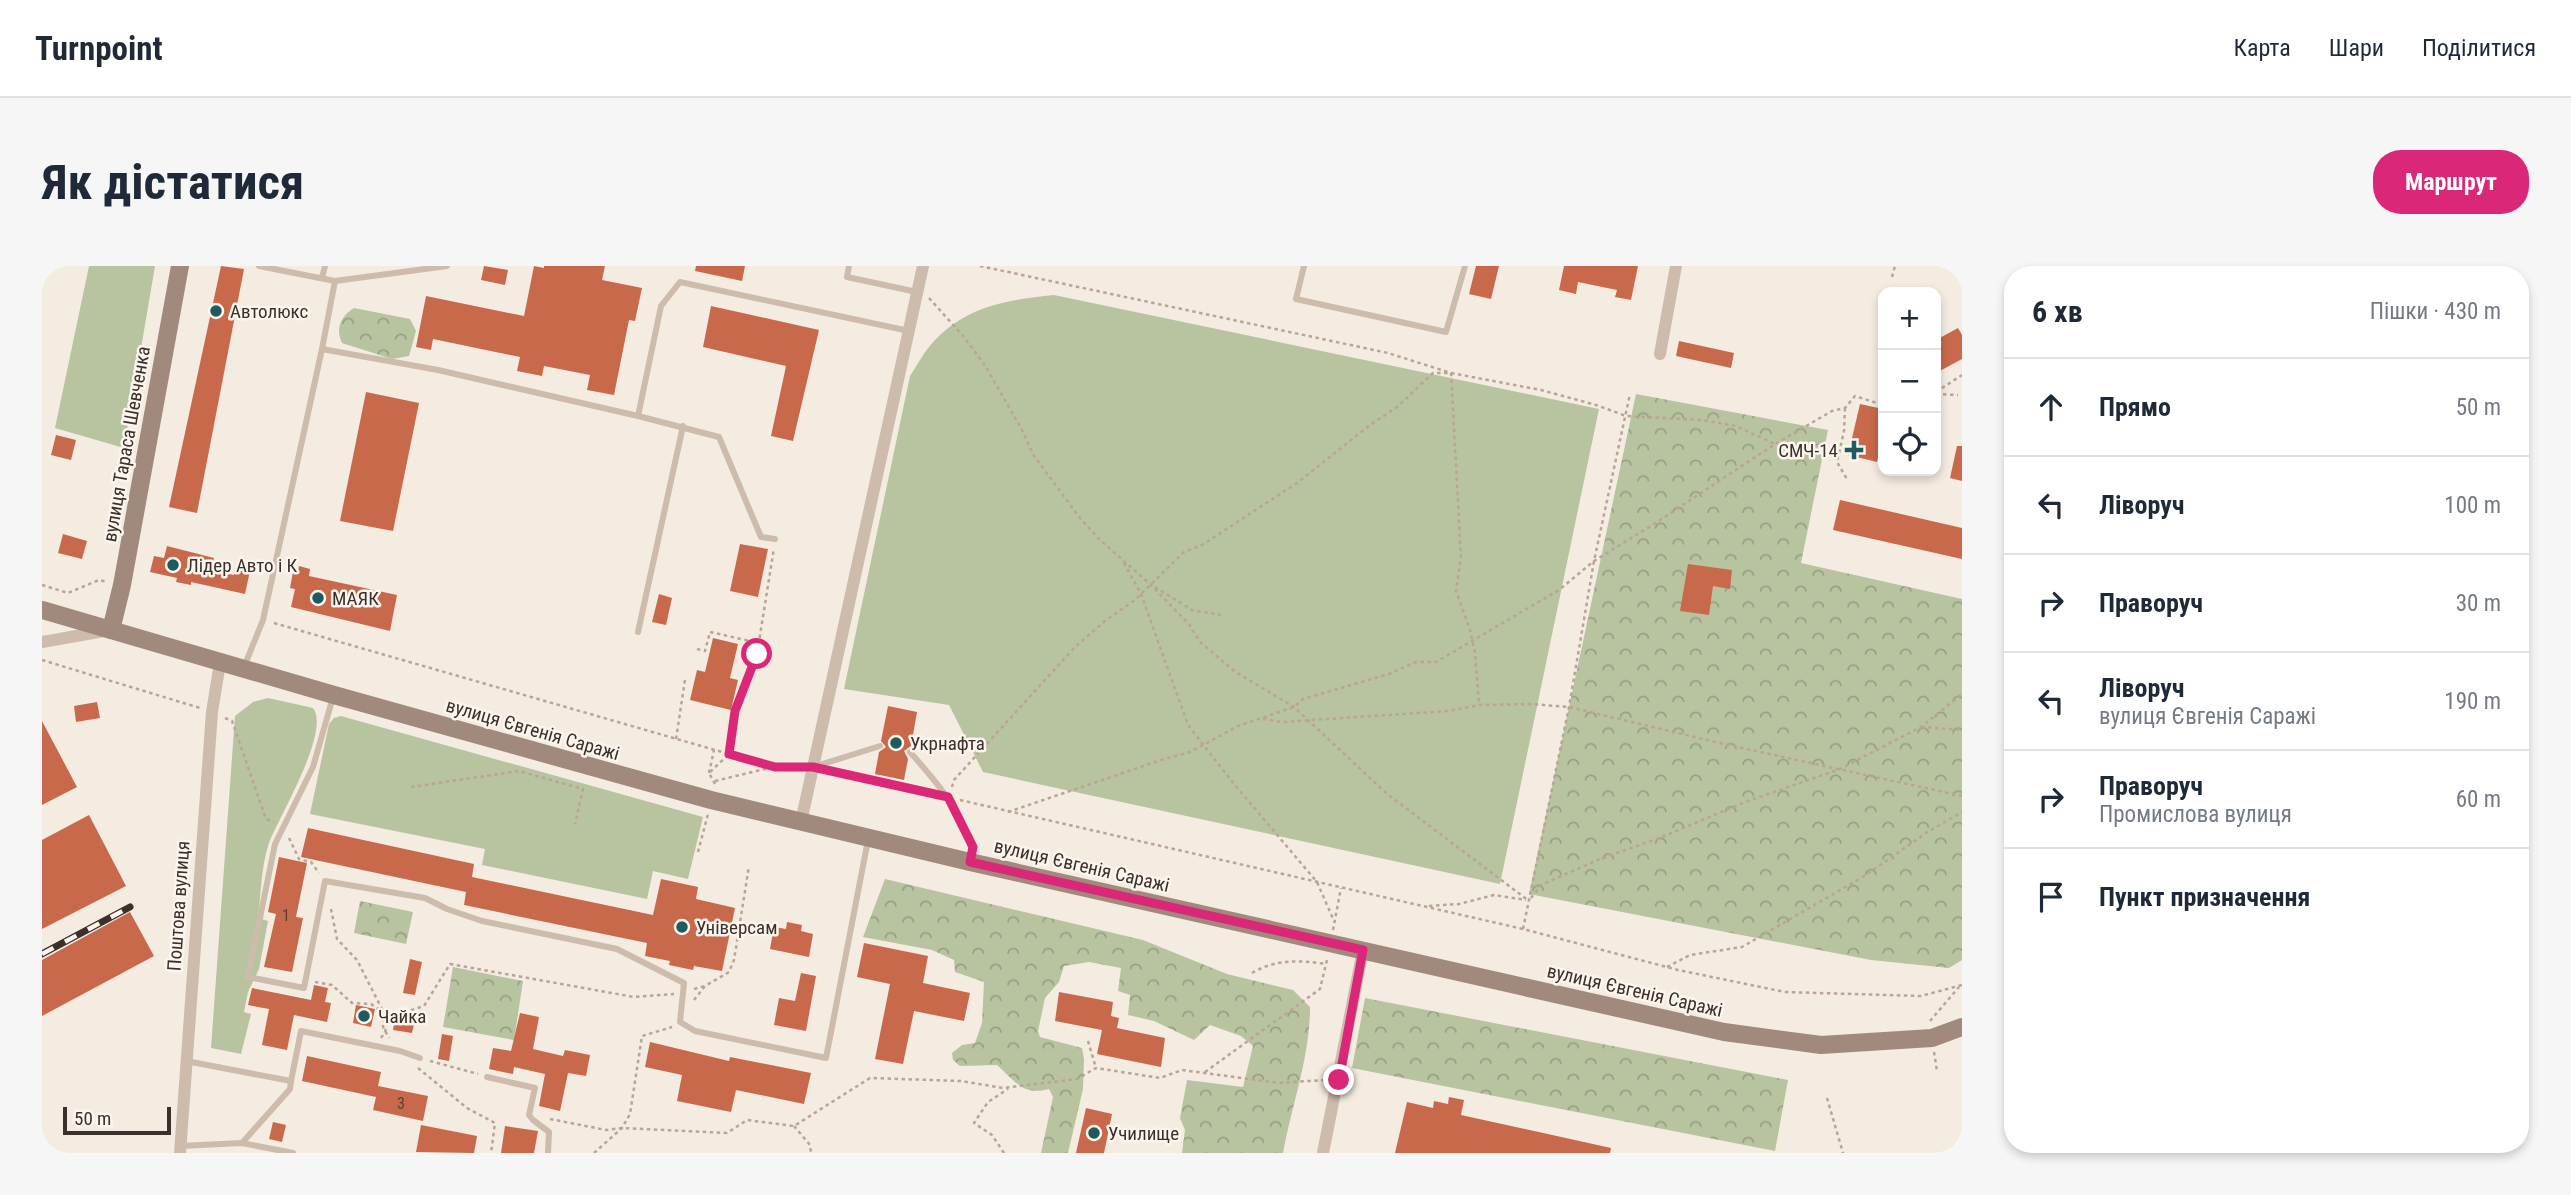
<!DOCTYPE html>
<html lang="uk">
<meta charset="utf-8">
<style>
body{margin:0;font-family:"Roboto Condensed",sans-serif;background:#f6f6f7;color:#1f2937}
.controls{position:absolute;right:21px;top:21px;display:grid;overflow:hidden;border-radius:14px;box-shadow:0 4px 10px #0003}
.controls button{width:63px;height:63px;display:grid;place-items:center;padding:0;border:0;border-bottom:2px solid #e0e1e3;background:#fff;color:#1f2937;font:35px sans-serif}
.scale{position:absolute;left:21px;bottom:18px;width:108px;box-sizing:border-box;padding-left:7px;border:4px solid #3b302b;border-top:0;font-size:19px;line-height:24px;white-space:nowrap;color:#3b302b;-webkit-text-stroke:5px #fbf5ee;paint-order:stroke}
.stop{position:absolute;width:21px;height:21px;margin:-16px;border:5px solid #db2777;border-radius:50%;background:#fff}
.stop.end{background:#db2777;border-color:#fff;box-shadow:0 2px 7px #0008}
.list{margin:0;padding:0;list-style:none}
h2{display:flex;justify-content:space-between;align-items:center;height:91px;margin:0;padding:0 28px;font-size:30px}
h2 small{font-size:23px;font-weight:400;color:#747a83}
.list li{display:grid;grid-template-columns:46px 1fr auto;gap:21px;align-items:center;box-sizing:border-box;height:98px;padding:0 28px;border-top:2px solid #e0e1e3}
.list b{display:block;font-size:26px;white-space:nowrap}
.list p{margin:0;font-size:23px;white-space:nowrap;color:#747a83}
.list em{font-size:23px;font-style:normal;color:#747a83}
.icon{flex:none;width:38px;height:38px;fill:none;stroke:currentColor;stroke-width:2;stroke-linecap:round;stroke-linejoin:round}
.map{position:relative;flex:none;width:1920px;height:887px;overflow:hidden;border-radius:28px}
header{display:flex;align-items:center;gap:42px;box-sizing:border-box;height:98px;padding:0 35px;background:#fff;border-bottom:2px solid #e0e1e3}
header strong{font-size:33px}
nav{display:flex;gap:38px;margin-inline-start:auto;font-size:24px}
.intro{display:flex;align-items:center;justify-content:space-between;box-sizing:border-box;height:168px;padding:0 42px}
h1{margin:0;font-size:49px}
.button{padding:18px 32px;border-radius:28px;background:#db2777;color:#fff;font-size:24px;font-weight:700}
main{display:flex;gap:42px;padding:0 42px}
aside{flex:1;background:#fff;border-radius:28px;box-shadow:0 4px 10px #0003}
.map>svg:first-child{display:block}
</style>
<header>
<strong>Turnpoint</strong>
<nav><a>Карта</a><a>Шари</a><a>Поділитися</a></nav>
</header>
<div class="intro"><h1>Як дістатися</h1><a class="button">Маршрут</a></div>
<main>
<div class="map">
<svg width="1920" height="887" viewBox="0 0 1920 887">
<defs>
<pattern id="forest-crowns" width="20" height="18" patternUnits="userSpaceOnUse" patternTransform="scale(1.75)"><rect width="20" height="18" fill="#b8c4a0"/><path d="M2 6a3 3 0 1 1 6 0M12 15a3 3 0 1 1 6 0" fill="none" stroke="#97a083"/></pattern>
</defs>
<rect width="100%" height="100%" fill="#f4ebe1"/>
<!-- green -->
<g fill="#b8c4a0">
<path d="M47 0H113L82 182 13 162Z"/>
<path d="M1012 29 1557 143 1458 618 941 506 907 439 802 423 868 110C876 98 883 84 893 74 927 39 967 34 1012 29Z"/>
<path d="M226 432 271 442C289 465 237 551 227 577 219 600 219 629 216 652L226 655 217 703 206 726 202 746 209 748 199 788 169 782 193 450 211 436Z"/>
<path d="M299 450 661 551 646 613 611 605 605 633 440 599 443 583 268 548 287 458 292 452Z"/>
</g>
<!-- forest -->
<g fill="url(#forest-crowns)">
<path d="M312 42 368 53 374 65 367 90 350 93 300 77C293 62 299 50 312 42Z"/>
<path d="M1594 128 1786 164 1759 297 1920 333V694L1907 702 1829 694 1487 628Z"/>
<path d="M843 613 1101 674 1185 708 1251 724 1268 741C1268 791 1250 838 1241 887H1140L1143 864 1138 852 1145 814 1201 821 1211 780 1199 770 1168 759 1152 774 1112 755 1086 749 1088 729 1076 725 1079 702 1047 696 1022 700 1017 716 1003 732 996 765 998 771 1040 782 1042 793 1041 823 1026 887H999L1011 831 1007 823C981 830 974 816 955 799L918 800 911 794 910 787 920 779 933 777 940 757 942 716 913 706 912 694 890 684 821 671Z"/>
<path d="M318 635 371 646 364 678 312 667Z"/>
<path d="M411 701 481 715 472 774 401 761Z"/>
<path d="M1323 732 1746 814 1733 885 1310 802Z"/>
</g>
<!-- building -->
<g fill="#c8694b">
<path d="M179 0 202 3 155 247 127 241Z"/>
<path d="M442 0 466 4 463 19 439 14Z"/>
<path d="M492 0 502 2V0H563L560 14 600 22 593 55 587 54 572 129 545 124 548 109 502 100 500 110 475 105 478 91 391 73 389 84 374 81 384 30 482 50Z"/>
<path d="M654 0H703L700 15 653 5Z"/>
<path d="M1434 0H1457L1449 33 1427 28Z"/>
<path d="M1522 0H1596L1589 34 1573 31 1575 24 1536 16 1534 28 1517 24Z"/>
<path d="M669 40 777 64 751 175 729 170 744 100 661 81Z"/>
<path d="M1916 62 1920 69V93L1894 107V74Z"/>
<path d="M1637 75 1692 87 1689 102 1634 90Z"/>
<path d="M324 126 377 137 351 265 298 255Z"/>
<path d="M1818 138 1841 143V167L1835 196 1806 189Z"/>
<path d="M14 169 34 174 29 194 9 189Z"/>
<path d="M1915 180H1920V215L1908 212Z"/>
<path d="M1798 234 1920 262V293L1791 264Z"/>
<path d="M21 268 45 275 40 293 16 287Z"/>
<path d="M698 278 726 283 716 331 688 325Z"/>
<path d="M125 280 172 292 169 304 192 309 193 302 208 305 203 328 149 316V319L134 316 135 312 108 306 112 290 122 292Z"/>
<path d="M1646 298 1690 304 1688 323 1671 320 1667 349 1638 345Z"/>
<path d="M257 300 268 303 267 310 355 329 348 365 249 341 253 323 248 322 251 306 256 307Z"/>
<path d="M617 328 630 332 624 359 610 356Z"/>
<path d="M671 372 696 378 688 412 696 414 689 444 648 434 655 404 663 406Z"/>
<path d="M55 436 58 452 34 456 32 440Z"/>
<path d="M846 440 875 446 869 480 862 485 866 493 862 514 833 508 837 486 844 481 839 475Z"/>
<path d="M0 455 35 521 0 539Z"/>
<path d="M47 549 84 620 0 663V574Z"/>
<path d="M266 562 432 598 430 611 611 649 619 613 656 621 654 633 693 642 680 705 652 700 651 704 627 699 628 695 603 690 605 677 422 639 424 626 259 591Z"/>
<path d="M237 591 265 597 254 651 261 652 250 706 222 701 234 648 226 646Z"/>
<path d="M88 646 112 690 0 750V694Z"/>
<path d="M745 656 760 659 759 665 771 668 767 691 728 683 732 661 744 663Z"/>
<path d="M822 677 886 690 881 717 928 727 922 755 872 745 861 798 833 793 848 718 815 711Z"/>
<path d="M368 693 380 696 373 729 361 727Z"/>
<path d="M759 707 774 710 764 765 732 759 737 732 753 735Z"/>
<path d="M272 719 286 722 283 736 289 737 285 756 252 749 245 784 220 779 227 743 206 739 210 722 269 734Z"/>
<path d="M1017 726 1071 736 1069 750 1077 752 1075 762 1123 772 1119 801 1055 788 1060 764 1013 755Z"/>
<path d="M314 739 333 743 329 761 311 757Z"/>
<path d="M478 747 497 751 491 783 521 790 523 784 548 789 544 810 526 807 518 845 497 840 503 808 472 801 471 808 447 803 451 782 469 785Z"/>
<path d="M353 750 373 753 370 767 351 764Z"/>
<path d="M400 768 411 770 407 795 396 793Z"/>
<path d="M608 776 687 795 688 791 769 807 762 838 694 824 689 846 635 835 640 809 603 801Z"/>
<path d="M265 790 339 806 336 820 386 830 381 855 331 844 334 831 260 815Z"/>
<path d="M1407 831 1422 834 1419 849 1569 882 1568 887H1353L1365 836 1391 842 1392 835 1406 838Z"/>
<path d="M1044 842 1070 848 1062 887H1034Z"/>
<path d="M231 856 244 859 240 876 227 873Z"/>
<path d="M379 859 435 870 432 887 374 886Z"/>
<path d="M463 860 496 865 492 887H459Z"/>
</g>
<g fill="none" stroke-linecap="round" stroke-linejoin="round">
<!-- path -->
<g stroke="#b9a596" stroke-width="2.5" stroke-dasharray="3.5 3.5" stroke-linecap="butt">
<path d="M938 0 1346 87 1409 107 1419 292 1414 325 1428 364 1433 386 1437 439"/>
<path d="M1850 11 1853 0"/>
<path d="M887 32 922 71 944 101 980 164 992 190 1038 252 1057 273 1108 318 1147 358 1158 376 1192 405 1252 441 1344 527 1487 635"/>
<path d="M1894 126 1920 109"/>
<path d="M1894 128 1916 129"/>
<path d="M1803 142 1802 165 1795 196 1806 215"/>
<path d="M1082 297 1099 328 1146 459 1192 518 1275 616 1292 655"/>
<path d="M0 319 26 327 57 314 66 316"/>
<path d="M1113 321 1150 344 1179 349"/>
<path d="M232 357 687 488 733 501H758"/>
<path d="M655 383 663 385 668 366 717 377"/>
<path d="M0 394 158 442"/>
<path d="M183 452 190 455 224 553 232 556"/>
<path d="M1221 453 1240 456 1406 445 1437 439 1489 438 1527 441 1682 478 1920 530"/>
<path d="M1879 461 1920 464"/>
<path d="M634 473 643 414"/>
<path d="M792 505 888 527"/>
<path d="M667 507 672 484"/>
<path d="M673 515 731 501"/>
<path d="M673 518 667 507 687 488 693 445 715 388 732 282"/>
<path d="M369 521 477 505 541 523 533 558"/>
<path d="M910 521 912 514 1033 381 1063 355 1093 334 1142 286 1160 279 1255 217 1328 159 1355 141 1391 107H1409L1499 124 1554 139 1584 150 1660 154 1694 160 1733 178"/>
<path d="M918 534 1481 663 1636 704 1743 726 1879 730 1920 719"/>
<path d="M966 546 1122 493 1148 486 1196 460 1252 441 1261 433 1347 408 1374 396H1394L1517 324 1552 295 1612 258 1733 178 1790 145 1803 142 1813 130 1841 139"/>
<path d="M247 572 257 593 269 596 277 607"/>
<path d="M656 586 666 548"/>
<path d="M1489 632 1499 619 1558 593 1620 571 1703 536 1798 503 1879 461 1920 428"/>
<path d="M1387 640 1417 638 1452 629 1484 634"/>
<path d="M289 643 295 673 315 694 342 747"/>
<path d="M1481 663 1527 441 1552 295 1588 128"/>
<path d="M1291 664 1299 622"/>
<path d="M1625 701 1648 689 1700 681 1824 609 1884 567 1920 546"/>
<path d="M1210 707C1234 693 1257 694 1284 698"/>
<path d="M273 716 290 719 310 737 329 738 342 747 341 761 347 772"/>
<path d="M652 723 663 720"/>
<path d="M652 734 663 720 687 706 692 694 707 600"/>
<path d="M1888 755 1917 721"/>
<path d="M339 772 343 766 347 747H360L382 740 408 698 592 731 632 728"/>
<path d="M1046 775 1054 802"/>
<path d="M1892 786 1895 805"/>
<path d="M388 795 436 808"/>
<path d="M376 802 425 842 453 857 449 887"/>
<path d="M1163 806 1278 723 1285 694"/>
<path d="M1785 832 1801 887"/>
<path d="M508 853 564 864 580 862 685 867 705 854 752 860 828 812 919 815 961 822 1035 813 1054 802 1118 812 1140 804 1237 817 1282 814"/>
<path d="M752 860 768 879 769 887"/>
<path d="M552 887 580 862 588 848 600 770 630 761"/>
<path d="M962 887 950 869 932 857 946 836 966 823"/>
</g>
<!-- lane -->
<g stroke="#cdbbac" stroke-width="6">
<path d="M217 0 293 15 280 83"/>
<path d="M807 0 805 11 875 26"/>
<path d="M1262 0 1254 33 1404 66 1423 0"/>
<path d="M280 12 283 0"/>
<path d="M293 15 405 0"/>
<path d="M733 273 719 271 677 171 596 150 619 40 638 16 867 65"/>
<path d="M596 366 641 160"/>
<path d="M202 401 221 354 280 83 396 104 596 150"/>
<path d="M291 431 271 501 233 578 206 711 262 722 283 615 383 632 405 643 440 655 575 683 642 717 638 756 653 765 784 792 826 574"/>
<path d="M868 486C890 511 934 559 929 594"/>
<path d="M771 501 838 480"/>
<path d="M144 795 249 815 259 765 358 785 378 792"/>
<path d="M445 811 493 822 487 849 491 854 507 866 506 887"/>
<path d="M200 877 248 823 249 815"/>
<path d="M138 880 200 877 251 887"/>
</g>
<!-- street -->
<g stroke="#cdbbac" stroke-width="12">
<path d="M1618 88 1634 0"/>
<path d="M0 376 62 365"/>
<path d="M759 556 881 0"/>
<path d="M138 887 170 446 178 397"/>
<path d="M1281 887 1321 684"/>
</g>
<!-- secondary -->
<g stroke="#a18a7d" stroke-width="18">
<path d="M0 344 292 429 669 534 928 596 1682 766 1779 779 1890 772 1920 761"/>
<path d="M69 364 80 319 138 0"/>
</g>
<!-- rail casing -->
<g stroke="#3b302b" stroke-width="7">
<path id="rail" d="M0 688 88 641"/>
</g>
<!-- rail -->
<use href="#rail" stroke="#fbf5ee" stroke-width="4.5" stroke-dasharray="13" stroke-linecap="butt"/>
</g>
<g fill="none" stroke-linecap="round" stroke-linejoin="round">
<!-- route -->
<path stroke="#db2777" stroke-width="9" d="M715 388 693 445 687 488 733 501H771L906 531 931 581 928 596 1321 684 1297 814"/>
</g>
<!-- markers -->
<g fill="#1f5a5e" stroke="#fbf5ee" stroke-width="2.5">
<circle cx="174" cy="45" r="7"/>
<path d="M1808.5 173.5h7v7h7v7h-7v7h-7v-7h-7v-7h7z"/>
<circle cx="131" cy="299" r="7"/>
<circle cx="276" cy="332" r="7"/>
<circle cx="854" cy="477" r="7"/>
<circle cx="640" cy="661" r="7"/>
<circle cx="322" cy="750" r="7"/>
<circle cx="1052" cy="867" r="7"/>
</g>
<g text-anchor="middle" stroke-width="5" stroke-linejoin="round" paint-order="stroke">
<!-- number labels -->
<g font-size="16" fill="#5e3e33">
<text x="244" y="655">1</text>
<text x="359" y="843">3</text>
</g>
<!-- poi labels -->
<g font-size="19" fill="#3b302b" stroke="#fbf5ee" text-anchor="start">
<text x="188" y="52">Автолюкс</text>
<text x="1796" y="191" text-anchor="end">СМЧ-14</text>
<text x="145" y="306">Лідер Авто і К</text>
<text x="290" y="339">МАЯК</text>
<text x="868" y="484">Укрнафта</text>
<text x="654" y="668">Універсам</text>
<text x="336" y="757">Чайка</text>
<text x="1066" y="874">Училище</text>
</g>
<!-- street labels -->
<g font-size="19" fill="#3b302b" stroke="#fbf5ee">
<text transform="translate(84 178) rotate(-80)" y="7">вулиця Тараса Шевченка</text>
<text transform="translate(491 463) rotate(16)" y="7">вулиця Євгенія Саражі</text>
<text transform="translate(1040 599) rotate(13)" y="7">вулиця Євгенія Саражі</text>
<text transform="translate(136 640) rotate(-86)" y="7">Поштова вулиця</text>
<text transform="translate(1593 724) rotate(13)" y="7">вулиця Євгенія Саражі</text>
</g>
</g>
</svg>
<div class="controls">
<button>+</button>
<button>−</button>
<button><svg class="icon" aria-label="locate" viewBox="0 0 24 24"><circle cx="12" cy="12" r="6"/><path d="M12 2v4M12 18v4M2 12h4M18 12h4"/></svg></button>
</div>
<div class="scale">50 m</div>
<div class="stop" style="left:715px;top:388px"></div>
<div class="stop end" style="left:1297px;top:814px"></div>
</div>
<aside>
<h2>6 хв<small>Пішки · 430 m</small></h2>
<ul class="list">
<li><svg class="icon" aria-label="ahead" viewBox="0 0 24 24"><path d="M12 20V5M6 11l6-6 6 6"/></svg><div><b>Прямо</b></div><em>50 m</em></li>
<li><svg class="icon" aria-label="left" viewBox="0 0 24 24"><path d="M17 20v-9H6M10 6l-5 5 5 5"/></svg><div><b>Ліворуч</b></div><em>100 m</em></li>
<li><svg class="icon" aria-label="right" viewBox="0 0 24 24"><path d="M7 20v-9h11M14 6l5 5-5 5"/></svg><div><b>Праворуч</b></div><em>30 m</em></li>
<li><svg class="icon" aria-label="left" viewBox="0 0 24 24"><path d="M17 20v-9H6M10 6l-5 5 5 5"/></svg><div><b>Ліворуч</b><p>вулиця Євгенія Саражі</p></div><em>190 m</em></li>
<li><svg class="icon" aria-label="right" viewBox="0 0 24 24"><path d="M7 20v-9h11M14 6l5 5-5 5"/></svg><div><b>Праворуч</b><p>Промислова вулиця</p></div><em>60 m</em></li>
<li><svg class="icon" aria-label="arrive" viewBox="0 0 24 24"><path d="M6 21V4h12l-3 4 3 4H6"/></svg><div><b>Пункт призначення</b></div></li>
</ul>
</aside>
</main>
